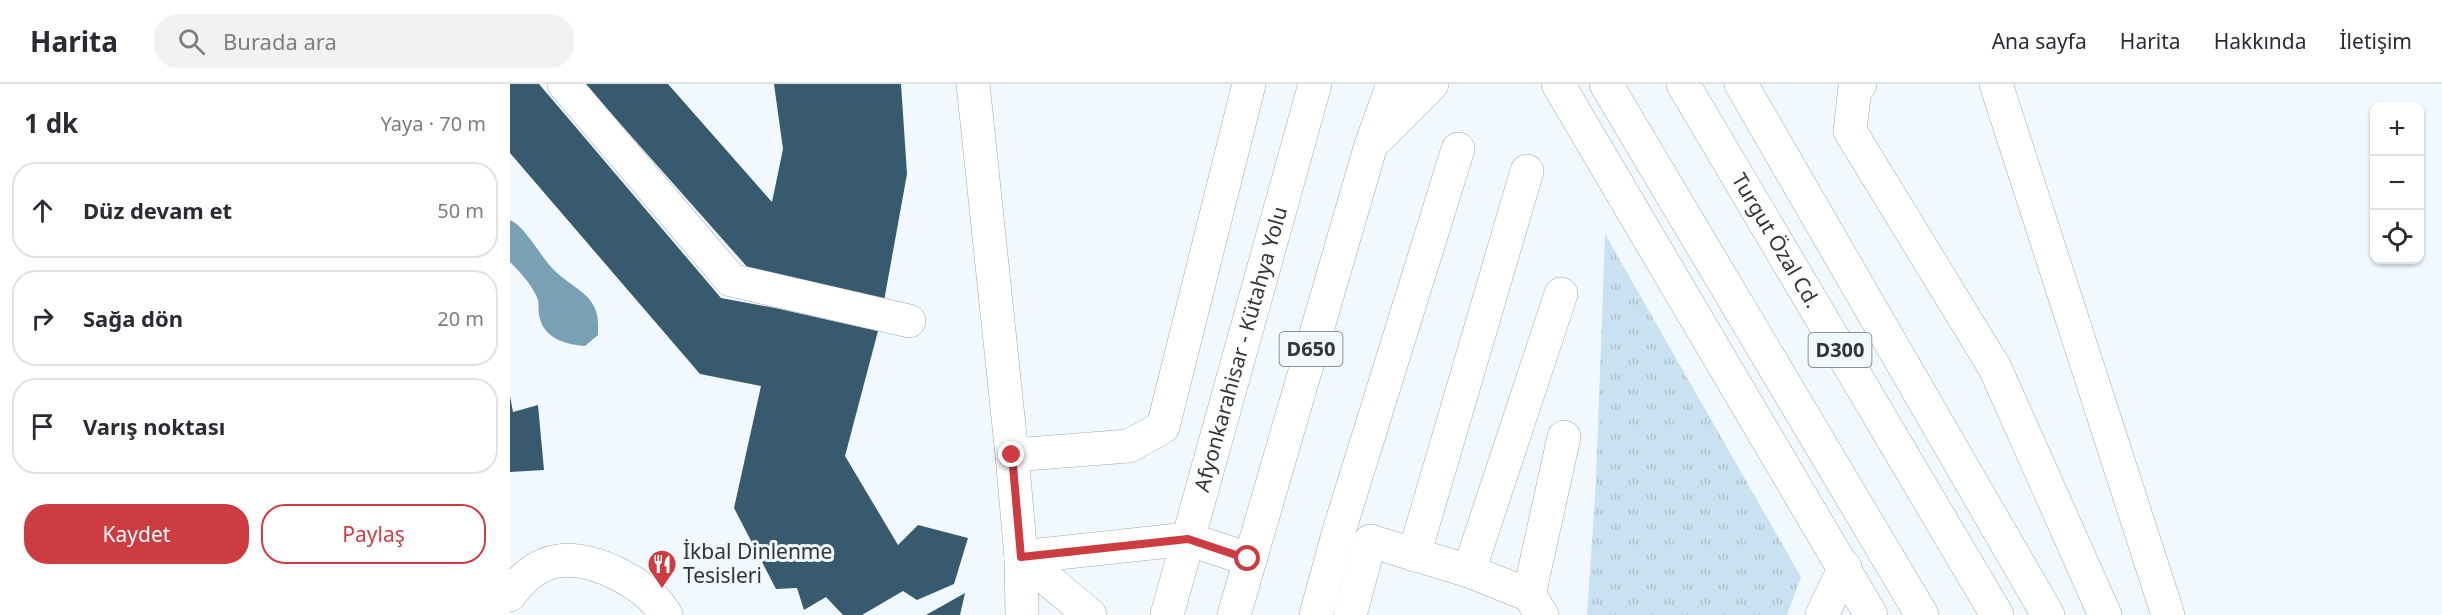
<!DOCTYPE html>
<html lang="tr">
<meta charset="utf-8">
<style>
body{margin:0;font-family:"Noto Sans",sans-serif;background:#f2f2f3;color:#2b2b33}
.controls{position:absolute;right:18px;top:18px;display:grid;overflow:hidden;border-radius:12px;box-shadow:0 2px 4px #0004}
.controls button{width:54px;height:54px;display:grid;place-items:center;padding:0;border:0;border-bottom:2px solid #e1e1e2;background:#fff;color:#2b2b33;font:30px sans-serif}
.stop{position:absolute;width:18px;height:18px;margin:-14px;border:4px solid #cc3c41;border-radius:50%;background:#fff}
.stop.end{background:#cc3c41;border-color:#fff;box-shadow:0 2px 6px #0008}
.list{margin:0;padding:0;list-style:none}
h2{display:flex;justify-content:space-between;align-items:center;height:78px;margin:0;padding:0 24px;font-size:26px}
h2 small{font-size:20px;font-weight:400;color:#7c7c81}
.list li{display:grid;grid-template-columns:39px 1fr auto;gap:18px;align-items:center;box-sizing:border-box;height:96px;margin:0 12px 12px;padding:0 12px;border:2px solid #e1e1e2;border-radius:24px}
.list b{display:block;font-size:22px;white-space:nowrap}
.list em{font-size:20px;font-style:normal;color:#7c7c81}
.actions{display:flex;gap:12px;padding:18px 24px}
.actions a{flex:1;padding:14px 0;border:2px solid #cc3c41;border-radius:24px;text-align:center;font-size:21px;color:#cc3c41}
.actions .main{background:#cc3c41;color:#fff}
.icon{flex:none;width:33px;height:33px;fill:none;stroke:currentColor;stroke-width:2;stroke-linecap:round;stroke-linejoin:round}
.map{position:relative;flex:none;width:1932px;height:531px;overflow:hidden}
header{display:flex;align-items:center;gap:36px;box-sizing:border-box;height:84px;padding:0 30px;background:#fff;border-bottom:2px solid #e1e1e2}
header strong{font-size:28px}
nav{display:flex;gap:33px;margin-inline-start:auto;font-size:21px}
.search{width:420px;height:54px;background:#f2f2f3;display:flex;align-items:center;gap:15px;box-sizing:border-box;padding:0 21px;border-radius:24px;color:#7c7c81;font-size:22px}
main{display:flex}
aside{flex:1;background:#fff}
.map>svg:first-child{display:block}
</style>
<header>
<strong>Harita</strong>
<div class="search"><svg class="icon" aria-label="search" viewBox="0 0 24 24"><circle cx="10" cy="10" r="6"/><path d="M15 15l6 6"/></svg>Burada ara</div>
<nav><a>Ana sayfa</a><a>Harita</a><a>Hakkında</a><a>İletişim</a></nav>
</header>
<main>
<aside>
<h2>1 dk<small>Yaya · 70 m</small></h2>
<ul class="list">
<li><svg class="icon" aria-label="ahead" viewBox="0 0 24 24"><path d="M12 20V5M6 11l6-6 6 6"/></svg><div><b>Düz devam et</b></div><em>50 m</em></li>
<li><svg class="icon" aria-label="right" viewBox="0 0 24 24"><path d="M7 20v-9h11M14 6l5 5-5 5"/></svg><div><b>Sağa dön</b></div><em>20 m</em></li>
<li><svg class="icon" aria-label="arrive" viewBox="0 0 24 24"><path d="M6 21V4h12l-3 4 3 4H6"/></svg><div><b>Varış noktası</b></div></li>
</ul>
<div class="actions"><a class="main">Kaydet</a><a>Paylaş</a></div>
</aside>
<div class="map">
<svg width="1932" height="531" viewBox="0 0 1932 531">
<defs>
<pattern id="grass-tufts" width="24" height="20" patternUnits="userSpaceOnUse" patternTransform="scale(1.5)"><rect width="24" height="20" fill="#c9e2f1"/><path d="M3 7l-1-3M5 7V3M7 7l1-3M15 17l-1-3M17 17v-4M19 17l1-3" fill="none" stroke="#adc2cf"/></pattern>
</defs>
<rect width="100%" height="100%" fill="#f1f9fe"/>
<!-- grass -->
<path fill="url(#grass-tufts)" d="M1095 150 1291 493 1277 531H1077L1086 398Z"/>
<!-- water -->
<path fill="#7aa0b5" d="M0 136C15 142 30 172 43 185 53 196 76 208 82 219 89 229 88 240 88 251L75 262C58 261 35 255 30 235 28 229 29 222 28 216 23 202 11 189 0 178Z"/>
<!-- building -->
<g fill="#375a6e">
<path d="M0 0H29L211 214 265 224 368 247 335 372 388 461 408 441 458 454 444 500 407 516 393 507 352 531H333L316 513 294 526 287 504 266 505 224 424 251 302 190 290 0 69Z"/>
<path d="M75 0H158L262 118 273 65 264 0H391L397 90 374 217 239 185Z"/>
<path d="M0 312 3 328 28 321 34 386 0 388Z"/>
<path d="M455 509 450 531H416Z"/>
</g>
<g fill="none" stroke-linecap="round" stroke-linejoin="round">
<!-- minor casing -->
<g stroke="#9da9b1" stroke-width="34">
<g id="minor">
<path d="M54 0 221 196 399 237"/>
<path d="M463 0 502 371 511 473 512 531"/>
<path d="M1350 0 1345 4 1340 47 1485 284 1595 531"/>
<path d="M1486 0 1658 531"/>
<path d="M502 371 619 362 653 343 739 0"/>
<path d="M904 471 1017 87"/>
<path d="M511 473 678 455 738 475"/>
<path d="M511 473 580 531"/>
<path d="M959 487 1051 210"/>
<path d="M0 511C12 494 27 480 48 477 84 472 138 500 156 531"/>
<path d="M1019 511 1054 353"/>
<path d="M806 531 829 447 948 65"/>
<path d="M840 531 860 457 959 487 1019 511 1032 531"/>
<path d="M1312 531 1335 483"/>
</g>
</g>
<!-- highway casing -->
<g stroke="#9da9b1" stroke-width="34">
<g id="highway">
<path d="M1048 0 1361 531"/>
<path d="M1096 0 1412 531"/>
<path id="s1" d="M1173 0 1487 531"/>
<path d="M1231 0 1538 531"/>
<path d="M869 53 922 0"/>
<path id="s2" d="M657 531 805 0"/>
<path d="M724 531 861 61 883 0"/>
</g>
</g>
<!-- minor -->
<use href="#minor" stroke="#fff" stroke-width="33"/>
<!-- highway -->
<use href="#highway" stroke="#fff" stroke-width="33"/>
</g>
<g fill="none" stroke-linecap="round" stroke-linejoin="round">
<!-- route -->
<path stroke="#cc3c41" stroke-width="8" d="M502 371 511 473 678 455 738 475"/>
</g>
<!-- icons -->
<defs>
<g id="restaurant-pin" transform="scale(1.5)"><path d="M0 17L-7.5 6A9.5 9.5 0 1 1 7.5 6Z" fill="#cc3c41" stroke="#f1f9fe"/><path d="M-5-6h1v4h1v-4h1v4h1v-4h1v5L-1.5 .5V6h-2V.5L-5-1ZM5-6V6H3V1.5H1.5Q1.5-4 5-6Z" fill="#fff"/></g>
</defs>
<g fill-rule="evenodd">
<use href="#restaurant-pin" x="152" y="480"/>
</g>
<g text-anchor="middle" stroke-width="6" stroke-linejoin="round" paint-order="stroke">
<!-- shield labels -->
<g fill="#f1f9fe" stroke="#697073" stroke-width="1.5">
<rect x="769.5" y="248" width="63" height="34" rx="4.5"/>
<rect x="1298.5" y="249" width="63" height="34" rx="4.5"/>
</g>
<g font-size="20" font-weight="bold" fill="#2f3538">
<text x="801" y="272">D650</text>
<text x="1330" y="273">D300</text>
</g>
<!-- street labels -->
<g font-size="21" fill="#2f3538" stroke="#f1f9fe">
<text dy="7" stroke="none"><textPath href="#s1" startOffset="182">Turgut Özal Cd.</textPath></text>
<text dy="7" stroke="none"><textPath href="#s2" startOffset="276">Afyonkarahisar - Kütahya Yolu</textPath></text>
</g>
<!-- poi labels -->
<g font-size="21" fill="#2f3538" stroke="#f1f9fe" text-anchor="start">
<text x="173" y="475">İkbal Dinlenme<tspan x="173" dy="24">Tesisleri</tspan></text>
</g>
</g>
</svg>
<div class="controls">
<button>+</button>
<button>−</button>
<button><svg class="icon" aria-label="locate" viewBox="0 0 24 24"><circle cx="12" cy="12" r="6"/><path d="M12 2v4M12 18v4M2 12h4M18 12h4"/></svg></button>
</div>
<div class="stop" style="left:738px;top:475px"></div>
<div class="stop end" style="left:502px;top:371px"></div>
</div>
</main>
